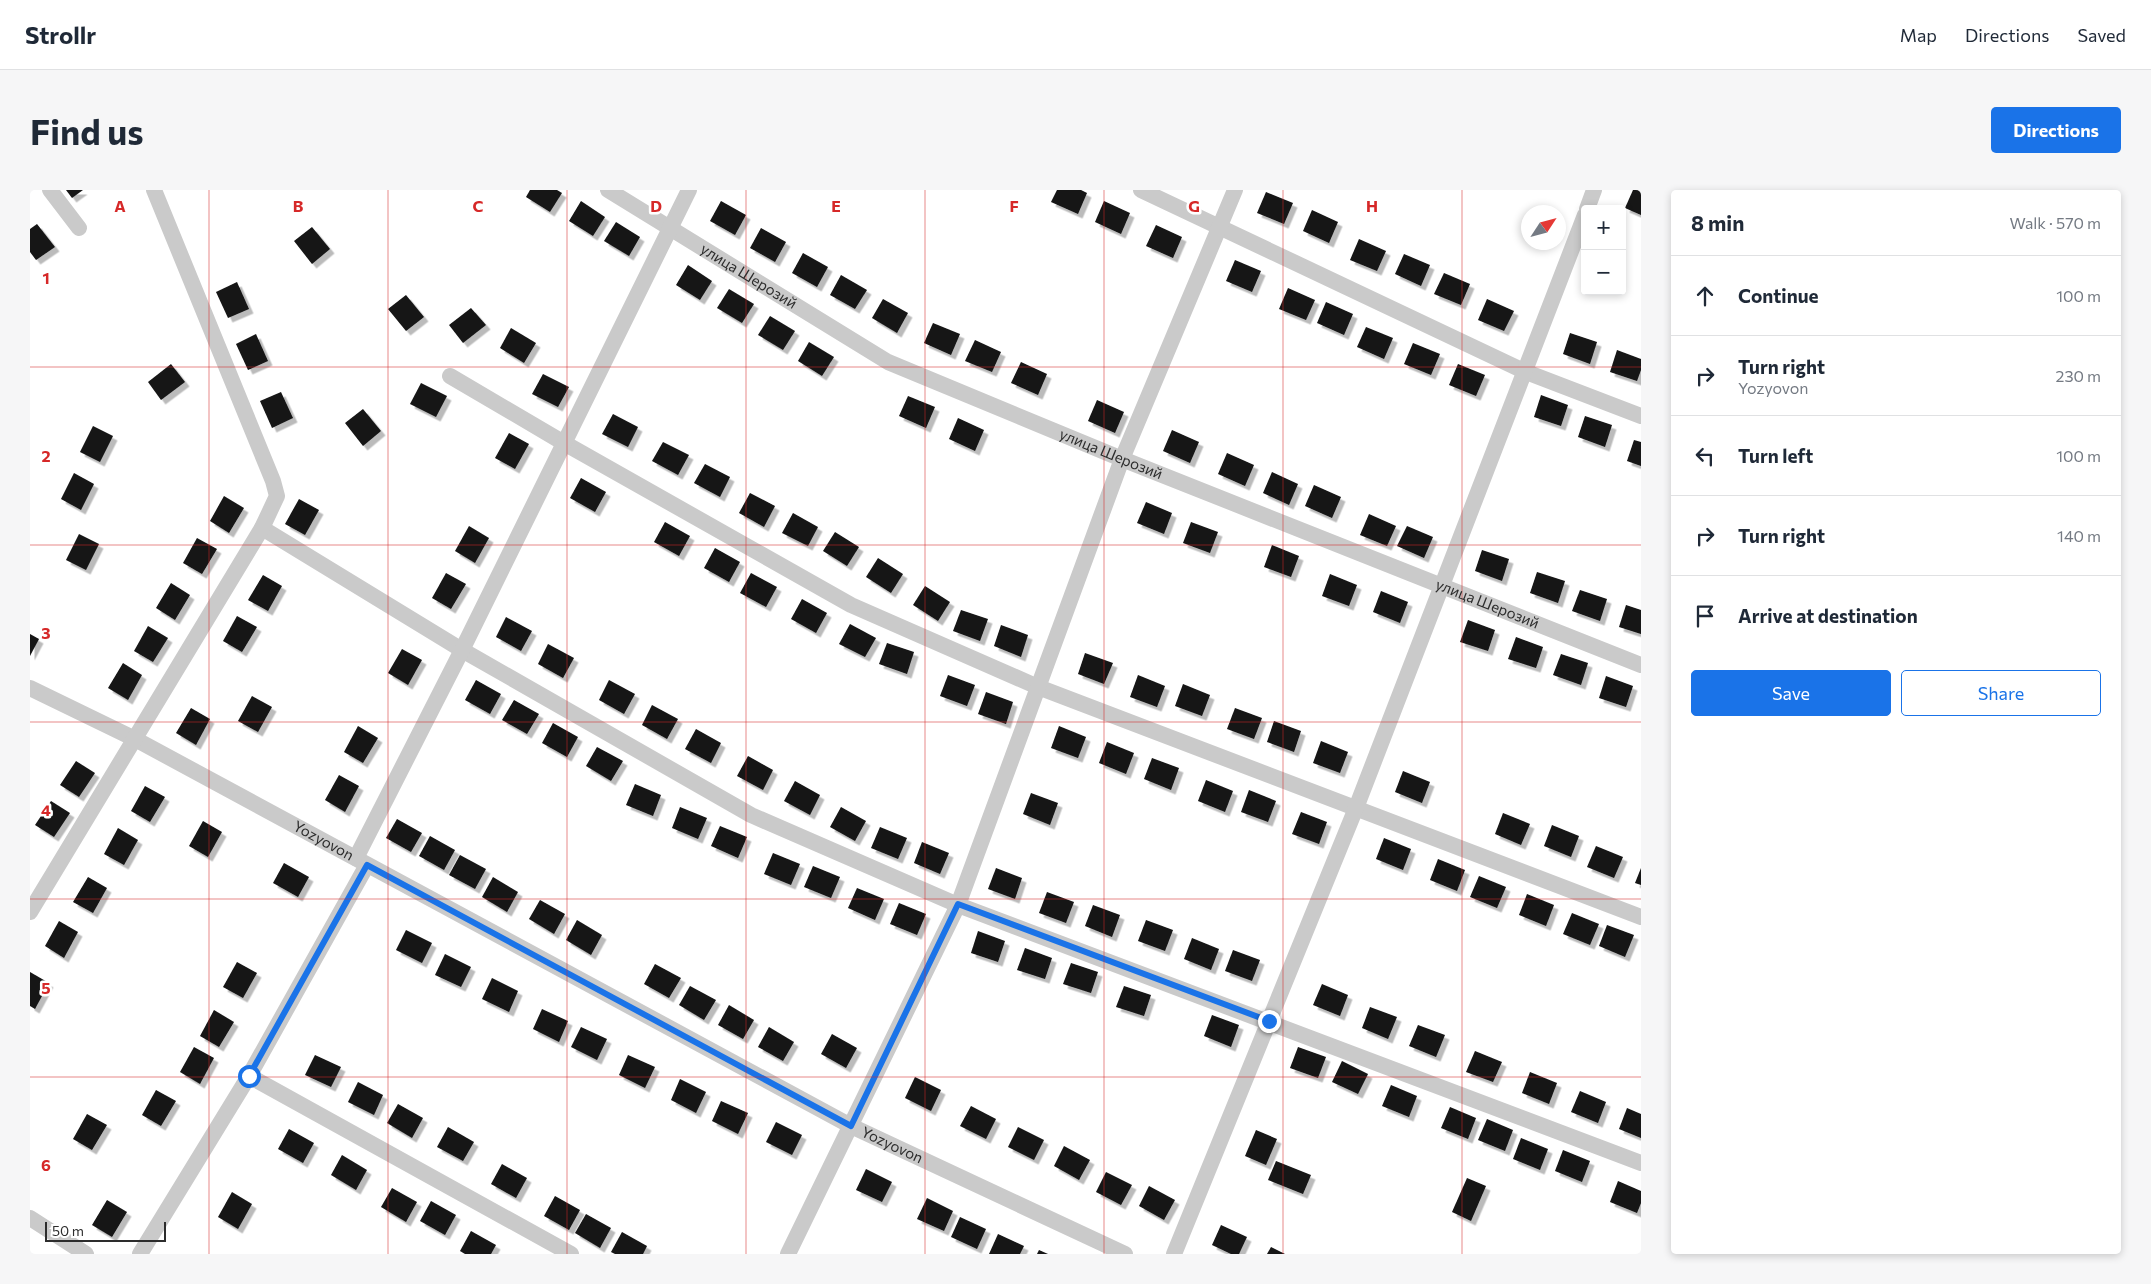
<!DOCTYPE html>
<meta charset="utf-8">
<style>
body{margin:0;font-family:Commissioner,sans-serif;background:#f6f6f7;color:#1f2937}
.controls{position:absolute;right:15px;top:15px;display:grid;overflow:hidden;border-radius:5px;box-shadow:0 2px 8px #0003}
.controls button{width:45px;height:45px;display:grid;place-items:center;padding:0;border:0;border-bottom:1px solid #e0e1e3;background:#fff;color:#1f2937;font:25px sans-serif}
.compass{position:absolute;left:1491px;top:15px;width:45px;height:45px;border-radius:50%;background:#fff;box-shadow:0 2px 8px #0003;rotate:54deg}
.scale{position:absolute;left:15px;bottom:12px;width:121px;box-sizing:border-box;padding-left:5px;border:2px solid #2d2d2d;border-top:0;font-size:14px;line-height:18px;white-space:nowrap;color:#2d2d2d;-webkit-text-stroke:4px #fff;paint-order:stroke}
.stop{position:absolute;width:15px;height:15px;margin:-11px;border:4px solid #1a73e8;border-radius:50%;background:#fff}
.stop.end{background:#1a73e8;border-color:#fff;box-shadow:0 1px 5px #0008}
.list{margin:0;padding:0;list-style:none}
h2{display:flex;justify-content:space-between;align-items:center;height:65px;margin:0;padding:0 20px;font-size:21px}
h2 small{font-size:16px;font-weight:400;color:#747a83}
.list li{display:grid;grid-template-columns:32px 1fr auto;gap:15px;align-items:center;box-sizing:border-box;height:80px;padding:0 20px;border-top:1px solid #e0e1e3}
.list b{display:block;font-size:19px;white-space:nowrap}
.list p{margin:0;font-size:16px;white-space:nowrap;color:#747a83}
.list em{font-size:16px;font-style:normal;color:#747a83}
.actions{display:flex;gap:10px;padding:15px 20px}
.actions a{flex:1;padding:11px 0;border:1px solid #1a73e8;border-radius:5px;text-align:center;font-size:18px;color:#1a73e8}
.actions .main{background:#1a73e8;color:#fff}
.icon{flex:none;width:28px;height:28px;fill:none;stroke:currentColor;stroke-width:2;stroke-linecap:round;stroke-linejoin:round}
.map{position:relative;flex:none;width:1611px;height:1064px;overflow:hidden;border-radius:5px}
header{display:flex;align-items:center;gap:30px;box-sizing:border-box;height:70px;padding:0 25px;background:#fff;border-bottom:1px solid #e0e1e3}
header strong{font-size:24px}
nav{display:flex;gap:28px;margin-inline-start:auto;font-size:18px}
.intro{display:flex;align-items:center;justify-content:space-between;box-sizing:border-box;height:120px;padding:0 30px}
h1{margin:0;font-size:35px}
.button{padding:12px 22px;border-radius:5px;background:#1a73e8;color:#fff;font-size:18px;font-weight:700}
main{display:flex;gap:30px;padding:0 30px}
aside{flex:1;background:#fff;border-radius:5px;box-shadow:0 2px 8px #0003}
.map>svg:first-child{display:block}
</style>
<header>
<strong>Strollr</strong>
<nav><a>Map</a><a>Directions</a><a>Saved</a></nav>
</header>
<div class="intro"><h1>Find us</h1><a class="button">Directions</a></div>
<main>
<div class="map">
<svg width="1611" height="1064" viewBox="0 0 1611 1064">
<defs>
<filter id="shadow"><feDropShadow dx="4.5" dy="4.5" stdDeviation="0" flood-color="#0004"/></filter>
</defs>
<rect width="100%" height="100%" fill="#fff"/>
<!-- building -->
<g fill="#141414" filter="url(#shadow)">
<path d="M36 0H53L42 8Z"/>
<path d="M500 0H527L532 3 520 22 496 7Z"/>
<path d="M1027 0H1051L1057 3 1048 24 1021 12Z"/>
<path d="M1603 0H1611V25L1595 18Z"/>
<path d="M1236 2 1263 13 1254 34 1227 23Z"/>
<path d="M551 11 575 27 563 46 539 31Z"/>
<path d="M691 11 716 25 705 45 680 31Z"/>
<path d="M1074 11 1100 23 1091 44 1065 32Z"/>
<path d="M1282 20 1308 32 1299 53 1273 41Z"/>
<path d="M586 32 610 47 599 66 574 51Z"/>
<path d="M7 34 25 57 6 70 0 62V39Z"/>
<path d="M1126 35 1152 47 1143 68 1116 56Z"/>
<path d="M282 37 300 59 282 74 264 51Z"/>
<path d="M731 38 756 52 745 72 720 58Z"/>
<path d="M1329 49 1356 61 1347 81 1320 70Z"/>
<path d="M773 63 798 77 787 97 762 83Z"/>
<path d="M1374 64 1400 75 1391 96 1365 84Z"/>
<path d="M1205 70 1231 81 1222 102 1196 91Z"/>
<path d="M658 75 682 91 670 110 646 95Z"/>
<path d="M1414 83 1440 94 1431 115 1404 104Z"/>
<path d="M811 85 837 100 825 119 800 105Z"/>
<path d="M207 92 219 119 198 128 186 102Z"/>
<path d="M1258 98 1285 110 1276 130 1249 119Z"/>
<path d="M699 99 724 114 712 133 687 118Z"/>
<path d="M376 105 394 127 376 141 358 119Z"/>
<path d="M853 109 878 123 867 143 842 128Z"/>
<path d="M1457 109 1484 121 1474 141 1448 130Z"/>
<path d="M1296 112 1323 124 1314 145 1287 133Z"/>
<path d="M441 118 456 135 433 153 419 135Z"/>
<path d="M740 126 765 141 753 160 728 145Z"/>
<path d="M903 133 930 144 921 165 894 153Z"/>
<path d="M1336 137 1363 148 1354 169 1327 157Z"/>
<path d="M481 138 506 153 494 173 470 158Z"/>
<path d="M1540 143 1567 152 1560 174 1533 164Z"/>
<path d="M226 144 238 171 218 180 206 154Z"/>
<path d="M945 150 971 162 962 182 935 171Z"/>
<path d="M779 152 804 167 792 186 768 171Z"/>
<path d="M1383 153 1410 164 1401 185 1374 174Z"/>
<path d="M1587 160 1611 169V180L1607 191 1580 182Z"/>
<path d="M991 172 1017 184 1008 205 981 193Z"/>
<path d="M141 174 155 192 131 210 118 192Z"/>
<path d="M1428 174 1455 185 1446 206 1419 195Z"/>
<path d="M513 184 539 197 528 217 502 204Z"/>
<path d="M391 193 417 206 406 227 380 214Z"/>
<path d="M251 202 263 228 242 238 230 211Z"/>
<path d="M1511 205 1538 215 1531 236 1504 227Z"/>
<path d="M878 206 905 217 896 238 869 226Z"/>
<path d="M1067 210 1094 222 1085 243 1058 231Z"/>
<path d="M333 219 351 241 333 256 315 233Z"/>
<path d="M583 224 608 237 598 257 572 244Z"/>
<path d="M1555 226 1582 235 1575 257 1548 247Z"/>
<path d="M928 228 954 240 945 261 919 249Z"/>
<path d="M63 236 83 246 70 272 50 262Z"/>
<path d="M1142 240 1169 252 1160 273 1133 261Z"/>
<path d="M479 243 499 254 485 279 465 268Z"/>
<path d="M1604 250 1611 252V276L1597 271Z"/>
<path d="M633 252 659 265 648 285 622 271Z"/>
<path d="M1197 263 1224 275 1215 296 1188 284Z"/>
<path d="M675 274 700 287 690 307 664 293Z"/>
<path d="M1242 282 1268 294 1259 315 1233 303Z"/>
<path d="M44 283 64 294 51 320 31 309Z"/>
<path d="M551 288 576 302 565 322 540 308Z"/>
<path d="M1284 295 1311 307 1302 328 1275 316Z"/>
<path d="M720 303 745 316 734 337 709 323Z"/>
<path d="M194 306 214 318 199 343 180 331Z"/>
<path d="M269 309 289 320 275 345 255 334Z"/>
<path d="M1116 312 1142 323 1134 344 1107 333Z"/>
<path d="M763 323 788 337 778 356 752 343Z"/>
<path d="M1339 324 1366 336 1357 356 1330 345Z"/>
<path d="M635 332 660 346 649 366 624 352Z"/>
<path d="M1161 332 1188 342 1180 363 1153 353Z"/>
<path d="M439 336 459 348 445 373 425 361Z"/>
<path d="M1377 336 1403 347 1394 368 1367 356Z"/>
<path d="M805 342 829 357 817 376 793 361Z"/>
<path d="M49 344 69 354 56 380 36 370Z"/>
<path d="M167 348 187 359 172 384 153 373Z"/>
<path d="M1242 355 1269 366 1261 387 1234 377Z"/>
<path d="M685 358 710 372 699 392 674 378Z"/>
<path d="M1452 360 1479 369 1472 391 1445 381Z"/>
<path d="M848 368 873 384 861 403 836 387Z"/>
<path d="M1507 382 1535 391 1528 413 1500 403Z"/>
<path d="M416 383 436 394 421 419 402 408Z"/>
<path d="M721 383 747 397 736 417 710 403Z"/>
<path d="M1300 384 1327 395 1319 416 1292 406Z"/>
<path d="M233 385 252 396 238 421 218 410Z"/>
<path d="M141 393 160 405 145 430 126 418Z"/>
<path d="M895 396 920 412 908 431 883 415Z"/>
<path d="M1550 400 1577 409 1570 431 1542 421Z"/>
<path d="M1351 401 1378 412 1370 433 1343 422Z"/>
<path d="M772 409 797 423 786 443 761 429Z"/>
<path d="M1596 415 1611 420V444L1589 437Z"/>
<path d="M931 420 958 429 950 451 923 441Z"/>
<path d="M207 426 227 437 212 462 193 451Z"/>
<path d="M476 427 502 441 491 461 466 447Z"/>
<path d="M1438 430 1465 440 1458 461 1430 452Z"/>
<path d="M820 434 846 448 835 467 809 454Z"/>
<path d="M971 435 998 445 991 467 964 456Z"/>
<path d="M118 436 138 448 123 472 104 461Z"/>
<path d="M0 444 9 449 0 466Z"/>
<path d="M1486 447 1513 457 1506 478 1478 469Z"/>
<path d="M857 453 884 462 877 484 849 474Z"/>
<path d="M518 454 544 468 533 488 508 474Z"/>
<path d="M372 459 392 470 378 495 358 483Z"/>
<path d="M1055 463 1083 473 1074 494 1048 484Z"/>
<path d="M1531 464 1558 473 1551 495 1523 485Z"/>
<path d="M93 473 112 485 98 510 78 498Z"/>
<path d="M918 485 945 495 937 516 910 506Z"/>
<path d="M1108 485 1135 496 1127 517 1100 507Z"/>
<path d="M1576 486 1603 496 1596 517 1569 508Z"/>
<path d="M446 490 471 504 460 524 435 510Z"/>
<path d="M579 490 605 504 594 524 569 510Z"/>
<path d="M1153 494 1180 505 1172 526 1145 516Z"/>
<path d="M956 502 983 512 976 534 948 524Z"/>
<path d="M222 506 242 517 228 542 208 531Z"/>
<path d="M484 510 509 524 497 544 472 530Z"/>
<path d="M622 515 648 529 637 549 612 535Z"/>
<path d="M161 518 180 529 166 555 146 543Z"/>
<path d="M1205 518 1232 528 1224 549 1197 539Z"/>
<path d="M1244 531 1271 541 1264 562 1237 552Z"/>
<path d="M523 533 548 547 537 567 512 553Z"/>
<path d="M328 536 348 548 333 573 314 562Z"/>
<path d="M1029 536 1056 547 1048 568 1021 558Z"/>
<path d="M666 539 691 553 681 573 655 559Z"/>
<path d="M1291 551 1318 562 1310 583 1283 573Z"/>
<path d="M1077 552 1104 563 1096 584 1069 573Z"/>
<path d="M567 557 593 571 581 591 556 576Z"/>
<path d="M718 566 743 580 733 600 707 586Z"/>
<path d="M1122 568 1149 578 1141 600 1114 589Z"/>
<path d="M46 571 65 583 49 607 30 595Z"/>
<path d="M1373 581 1400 592 1392 613 1365 602Z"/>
<path d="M309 585 329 596 315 622 295 610Z"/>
<path d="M1176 590 1203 601 1195 622 1168 611Z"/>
<path d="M765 591 790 605 780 625 754 611Z"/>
<path d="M605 594 631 605 623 626 596 615Z"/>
<path d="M115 596 135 607 120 632 101 621Z"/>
<path d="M1219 600 1246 611 1238 632 1211 622Z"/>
<path d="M1001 603 1028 613 1020 635 993 624Z"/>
<path d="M21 611 40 623 24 647 5 635Z"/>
<path d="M650 617 677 628 668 649 642 638Z"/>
<path d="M811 617 836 631 825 651 800 637Z"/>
<path d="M1271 622 1297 632 1289 654 1262 644Z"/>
<path d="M1473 623 1500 634 1491 655 1465 644Z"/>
<path d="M367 629 392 643 381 662 356 648Z"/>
<path d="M173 631 192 642 178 667 159 656Z"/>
<path d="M1522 635 1549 646 1541 667 1514 656Z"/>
<path d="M690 636 717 647 708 668 681 656Z"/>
<path d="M850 637 877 648 868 669 841 658Z"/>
<path d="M88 638 108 650 94 675 74 664Z"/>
<path d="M400 646 425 660 414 680 389 666Z"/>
<path d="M1354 648 1381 659 1373 680 1346 669Z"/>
<path d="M892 652 919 663 910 684 884 673Z"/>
<path d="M1566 656 1593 667 1584 688 1557 677Z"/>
<path d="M743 663 770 674 761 695 734 684Z"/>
<path d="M430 665 456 679 445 699 419 685Z"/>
<path d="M1408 669 1435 680 1427 701 1400 690Z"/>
<path d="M254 673 279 687 268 707 243 693Z"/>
<path d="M783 676 810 687 801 708 774 697Z"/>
<path d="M966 678 992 688 985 709 958 699Z"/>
<path d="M1611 678V695L1605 693Z"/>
<path d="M1449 686 1476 697 1467 718 1440 707Z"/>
<path d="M58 687 77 698 63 723 43 712Z"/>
<path d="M463 687 488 702 477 722 452 707Z"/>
<path d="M827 698 854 709 845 730 818 718Z"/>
<path d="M1017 702 1044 712 1036 733 1009 723Z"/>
<path d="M1497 704 1524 715 1516 736 1489 725Z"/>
<path d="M510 710 535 724 524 744 499 729Z"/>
<path d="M869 713 896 724 887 745 860 734Z"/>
<path d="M1063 715 1090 725 1082 747 1055 736Z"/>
<path d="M1542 723 1569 734 1560 755 1533 744Z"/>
<path d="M547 730 572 745 561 765 536 750Z"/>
<path d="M1116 730 1143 740 1135 761 1108 751Z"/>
<path d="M29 731 48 742 34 768 15 756Z"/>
<path d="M1577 735 1604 745 1595 767 1569 756Z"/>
<path d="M376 740 402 753 392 773 366 760Z"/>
<path d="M948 741 975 751 968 772 941 763Z"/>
<path d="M1162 748 1189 759 1181 780 1154 769Z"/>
<path d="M995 758 1022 768 1015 789 987 780Z"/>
<path d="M1203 760 1230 770 1222 791 1195 781Z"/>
<path d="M415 764 441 777 431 797 405 785Z"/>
<path d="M207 772 227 783 213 808 193 797Z"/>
<path d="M1041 773 1068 782 1061 803 1033 794Z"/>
<path d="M625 774 651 788 639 808 614 794Z"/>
<path d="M0 782 19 793 5 819 0 816Z"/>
<path d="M462 788 488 801 479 822 452 809Z"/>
<path d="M1292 794 1318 805 1310 826 1283 815Z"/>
<path d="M660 796 686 810 674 830 649 815Z"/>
<path d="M1094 796 1121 805 1114 826 1086 817Z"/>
<path d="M699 815 724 830 713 849 688 835Z"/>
<path d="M1340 817 1367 827 1358 849 1332 838Z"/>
<path d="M512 819 538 831 529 852 503 839Z"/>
<path d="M184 820 204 832 189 857 170 846Z"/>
<path d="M1182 825 1209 835 1201 857 1174 846Z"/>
<path d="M1388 835 1415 845 1406 867 1379 856Z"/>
<path d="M551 837 577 849 567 870 541 857Z"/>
<path d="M739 837 764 852 753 871 728 857Z"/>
<path d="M802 844 827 858 816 878 791 864Z"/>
<path d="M164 857 184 868 170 894 150 882Z"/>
<path d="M1268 857 1296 867 1288 888 1260 878Z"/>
<path d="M1445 861 1472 872 1463 892 1436 882Z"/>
<path d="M285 865 311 877 301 897 275 885Z"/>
<path d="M598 865 625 877 615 898 589 885Z"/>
<path d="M1312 871 1338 884 1328 904 1302 892Z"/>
<path d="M1500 882 1527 893 1519 914 1492 903Z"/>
<path d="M885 887 911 900 901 921 875 908Z"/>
<path d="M650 889 676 902 666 923 641 910Z"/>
<path d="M328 892 353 905 344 925 318 912Z"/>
<path d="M1361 895 1387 906 1379 927 1352 916Z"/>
<path d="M126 900 146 911 131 936 112 925Z"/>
<path d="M1550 901 1576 912 1568 933 1541 922Z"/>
<path d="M691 911 718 923 708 944 682 931Z"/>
<path d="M368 914 393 928 382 948 357 933Z"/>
<path d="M941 916 966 929 956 949 930 936Z"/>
<path d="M1420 917 1446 928 1438 949 1411 938Z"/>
<path d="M1597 918 1611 924V948L1589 939Z"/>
<path d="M57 924 77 935 62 960 43 949Z"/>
<path d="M1457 929 1483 940 1475 961 1448 950Z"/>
<path d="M746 932 772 945 762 965 736 952Z"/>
<path d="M418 937 444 952 433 971 407 957Z"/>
<path d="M988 937 1014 950 1004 970 978 957Z"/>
<path d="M259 939 284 953 273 973 248 959Z"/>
<path d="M1226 940 1247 949 1236 975 1215 966Z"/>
<path d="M1491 948 1518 959 1510 980 1483 969Z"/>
<path d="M1034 956 1060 970 1049 990 1024 976Z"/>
<path d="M1533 960 1560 971 1552 992 1525 981Z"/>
<path d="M312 965 337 980 326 1000 301 985Z"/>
<path d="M1246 971 1281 985 1273 1004 1238 990Z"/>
<path d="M472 974 497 988 486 1008 461 994Z"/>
<path d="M836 979 862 992 852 1012 826 1000Z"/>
<path d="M1076 982 1102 995 1091 1015 1066 1002Z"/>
<path d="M1437 988 1456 996 1441 1031 1422 1022Z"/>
<path d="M1588 991 1611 1001V1013L1607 1023 1580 1012Z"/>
<path d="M1119 996 1145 1010 1134 1030 1109 1016Z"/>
<path d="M362 998 387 1012 376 1032 351 1017Z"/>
<path d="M202 1002 222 1014 208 1039 188 1027Z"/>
<path d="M525 1006 550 1020 539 1040 514 1026Z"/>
<path d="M897 1008 923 1021 914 1041 887 1029Z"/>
<path d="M77 1010 97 1022 82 1047 62 1035Z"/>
<path d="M401 1011 426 1025 415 1045 390 1031Z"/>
<path d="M556 1024 581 1038 570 1058 545 1043Z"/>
<path d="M930 1027 956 1039 947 1059 921 1047Z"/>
<path d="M1191 1035 1217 1047 1209 1064H1201L1182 1055Z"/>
<path d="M441 1041 466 1055 461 1064H435L430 1061Z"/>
<path d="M592 1042 617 1056 613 1064H585L581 1062Z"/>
<path d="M968 1044 994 1056 990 1064H959Z"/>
<path d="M1241 1057 1255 1064H1237Z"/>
<path d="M1009 1060 1018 1064H1007Z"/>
</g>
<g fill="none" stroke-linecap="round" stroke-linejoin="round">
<!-- minor -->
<g stroke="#cacaca" stroke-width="16">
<path d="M20 0 49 38"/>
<path id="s1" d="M578 0 858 172 1092 269 1611 475"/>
<path d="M1111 0 1496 182 1611 226"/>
<path d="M1557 19 1564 0"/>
<path d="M420 186 534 253 821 415 1008 497 1611 727"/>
<path d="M232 338 432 460 721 625 928 715 1611 973"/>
<path id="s2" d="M0 498 105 549 821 936 1095 1064"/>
<path d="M326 668 432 460 659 0"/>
<path d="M0 722 232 338 247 306 243 291 124 0"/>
<path d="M219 886 541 1064"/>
<path d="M0 1028 56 1064"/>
<path d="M110 1064 219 886 337 675"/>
<path d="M758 1064 928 715 1092 269 1205 0"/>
<path d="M1144 1064 1326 618 1555 25"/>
</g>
</g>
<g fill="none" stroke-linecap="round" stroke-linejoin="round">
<!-- route -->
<path stroke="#1a73e8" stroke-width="6" d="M219 886 337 675 821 936 928 714 1239 831"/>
</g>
<!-- grid -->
<path fill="none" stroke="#d62828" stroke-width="1" stroke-opacity="0.55" d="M179 0V1064M358 0V1064M537 0V1064M716 0V1064M895 0V1064M1074 0V1064M1253 0V1064M1432 0V1064M0 177H1611M0 355H1611M0 532H1611M0 709H1611M0 887H1611"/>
<g text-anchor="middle" stroke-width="5" stroke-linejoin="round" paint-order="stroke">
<!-- street labels -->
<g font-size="15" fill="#2d2d2d" stroke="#fff">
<text dy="5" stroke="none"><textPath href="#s1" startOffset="165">улица Шерозий</textPath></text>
<text dy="5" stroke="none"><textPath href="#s1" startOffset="570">улица Шерозий</textPath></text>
<text dy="5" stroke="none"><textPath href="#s1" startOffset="975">улица Шерозий</textPath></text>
<text dy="5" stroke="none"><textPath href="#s2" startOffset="331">Yozyovon</textPath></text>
<text dy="5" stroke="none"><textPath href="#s2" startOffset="976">Yozyovon</textPath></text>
</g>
</g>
<g font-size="16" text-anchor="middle" font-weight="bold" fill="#d62828" stroke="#fff" stroke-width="5" stroke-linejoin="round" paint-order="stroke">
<text x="90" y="22">A</text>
<text x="268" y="22">B</text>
<text x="448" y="22">C</text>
<text x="626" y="22">D</text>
<text x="806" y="22">E</text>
<text x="984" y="22">F</text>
<text x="1164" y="22">G</text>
<text x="1342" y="22">H</text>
<text x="16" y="94">1</text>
<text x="16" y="272">2</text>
<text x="16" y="449">3</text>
<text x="16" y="626">4</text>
<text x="16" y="804">5</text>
<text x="16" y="981">6</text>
</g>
</svg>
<div class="controls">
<button>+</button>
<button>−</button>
</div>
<svg class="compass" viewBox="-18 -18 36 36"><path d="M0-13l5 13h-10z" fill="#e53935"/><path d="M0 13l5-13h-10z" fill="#747a83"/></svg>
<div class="scale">50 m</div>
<div class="stop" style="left:219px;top:886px"></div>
<div class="stop end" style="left:1239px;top:831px"></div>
</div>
<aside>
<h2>8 min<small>Walk · 570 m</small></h2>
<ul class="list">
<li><svg class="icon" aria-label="ahead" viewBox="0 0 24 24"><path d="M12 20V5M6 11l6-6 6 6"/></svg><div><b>Continue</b></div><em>100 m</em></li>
<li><svg class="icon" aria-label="right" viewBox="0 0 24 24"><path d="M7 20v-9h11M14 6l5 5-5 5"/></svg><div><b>Turn right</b><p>Yozyovon</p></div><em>230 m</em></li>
<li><svg class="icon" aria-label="left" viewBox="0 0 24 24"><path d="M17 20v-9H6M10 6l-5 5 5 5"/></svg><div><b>Turn left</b></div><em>100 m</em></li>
<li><svg class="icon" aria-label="right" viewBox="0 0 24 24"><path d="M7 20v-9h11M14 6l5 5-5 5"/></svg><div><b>Turn right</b></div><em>140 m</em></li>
<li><svg class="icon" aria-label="arrive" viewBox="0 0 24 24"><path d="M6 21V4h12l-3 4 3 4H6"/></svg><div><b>Arrive at destination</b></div></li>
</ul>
<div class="actions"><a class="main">Save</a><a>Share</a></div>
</aside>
</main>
